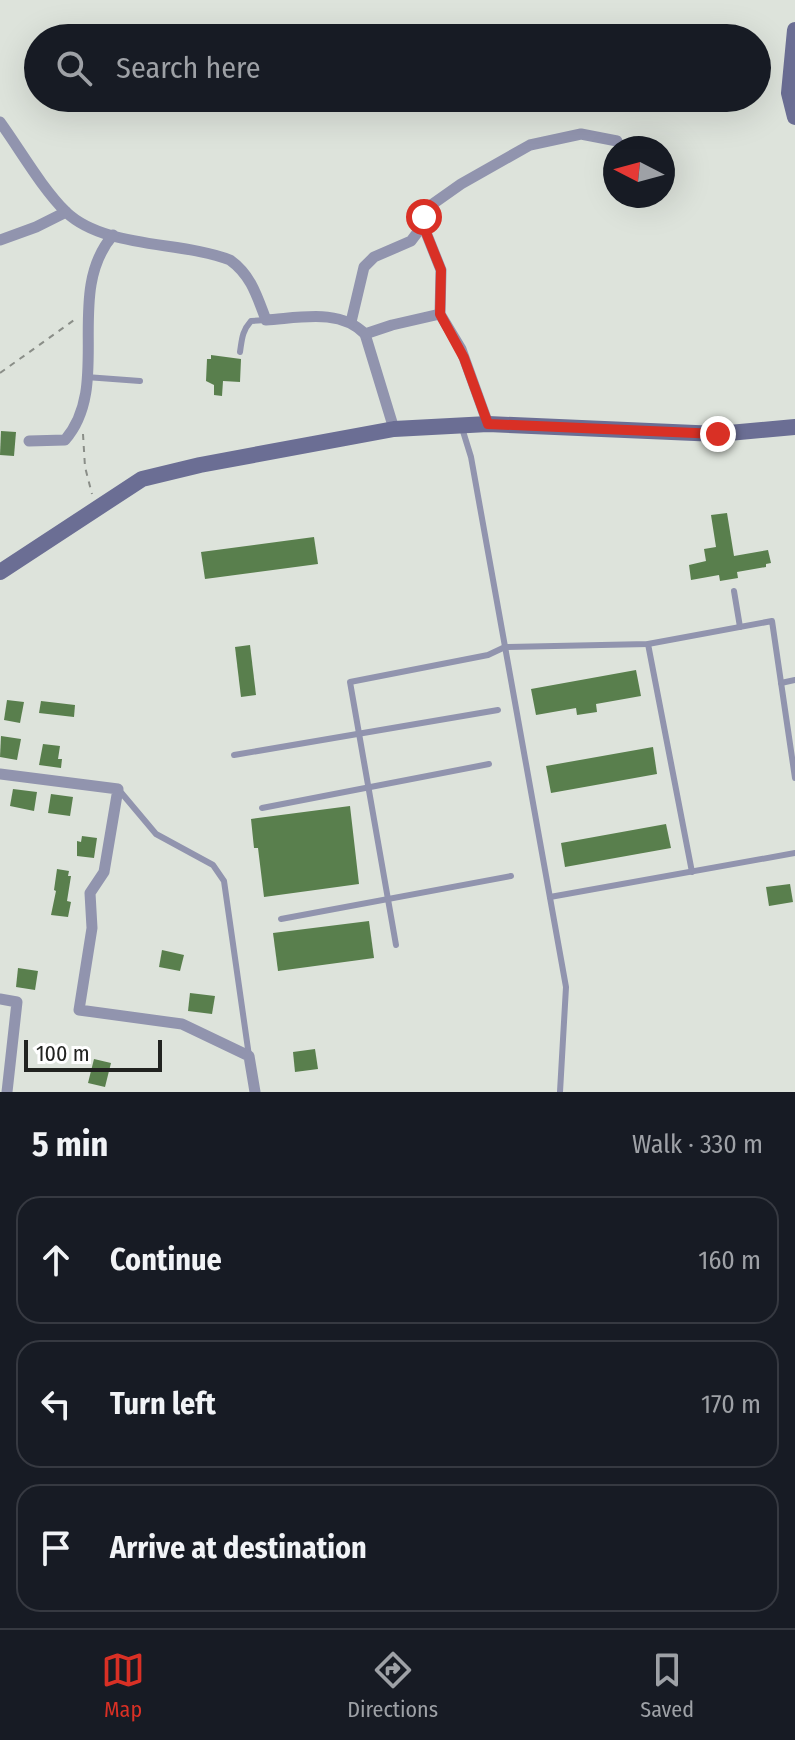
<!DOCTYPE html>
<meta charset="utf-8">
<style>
body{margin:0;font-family:"Fira Sans Condensed",sans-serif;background:#20242c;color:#f1f3f6}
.compass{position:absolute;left:603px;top:136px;width:72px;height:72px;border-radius:50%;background:#171b24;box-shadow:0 8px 32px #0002;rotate:276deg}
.scale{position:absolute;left:24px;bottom:20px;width:138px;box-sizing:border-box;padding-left:8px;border:4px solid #212320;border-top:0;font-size:22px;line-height:28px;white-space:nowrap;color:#212320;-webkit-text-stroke:6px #fff;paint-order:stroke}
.stop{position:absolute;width:24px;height:24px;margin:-18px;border:6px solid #d93025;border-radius:50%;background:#fff}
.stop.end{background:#d93025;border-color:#fff;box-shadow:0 2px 8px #0008}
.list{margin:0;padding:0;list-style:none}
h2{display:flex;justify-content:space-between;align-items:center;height:104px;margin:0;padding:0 32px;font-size:34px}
h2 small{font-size:26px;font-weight:400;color:#9ea1a6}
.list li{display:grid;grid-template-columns:52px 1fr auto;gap:24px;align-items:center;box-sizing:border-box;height:128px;margin:0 16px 16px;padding:0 16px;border:2px solid #363941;border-radius:24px}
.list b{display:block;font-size:30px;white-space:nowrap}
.list em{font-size:26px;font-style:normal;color:#9ea1a6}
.icon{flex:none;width:44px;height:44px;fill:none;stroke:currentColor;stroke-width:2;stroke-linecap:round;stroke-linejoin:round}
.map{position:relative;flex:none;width:795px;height:1092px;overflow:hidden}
.search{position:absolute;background:#171b24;box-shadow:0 8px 32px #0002;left:24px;right:24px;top:24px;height:88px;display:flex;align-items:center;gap:20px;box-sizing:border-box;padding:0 28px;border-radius:44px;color:#9ea1a6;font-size:30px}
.sheet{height:536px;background:#171b24}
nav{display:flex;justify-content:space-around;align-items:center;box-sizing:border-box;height:112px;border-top:2px solid #363941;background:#171b24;font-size:22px;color:#9ea1a6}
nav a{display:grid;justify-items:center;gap:4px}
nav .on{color:#d93025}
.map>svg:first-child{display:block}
</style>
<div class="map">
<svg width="795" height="1092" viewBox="0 0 795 1092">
<rect width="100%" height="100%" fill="#dde3db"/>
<!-- building -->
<g fill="#597f4d">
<path d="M211 355 241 359 240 382 223 381 222 396 214 395V385L206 381 207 359H211Z"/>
<path d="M1 431 16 432 14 456 0 455Z"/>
<path d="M727 513 734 556 768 550 771 563 766 564V567L737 572 738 578 720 581 719 575 691 580 689 565 706 561 704 549 716 547 711 515Z"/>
<path d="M314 537 318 564 205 579 201 552Z"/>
<path d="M250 645 256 695 241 697 235 647Z"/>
<path d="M636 670 641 696 596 704 597 712 577 715 576 708 536 715 531 689Z"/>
<path d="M7 700 24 702 20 723 4 720Z"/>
<path d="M41 701 75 705 74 717 39 713Z"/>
<path d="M1 736 21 739 17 760 0 757Z"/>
<path d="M43 744 60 746 58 759H62L61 768 39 765Z"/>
<path d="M653 747 657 774 551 793 546 766Z"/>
<path d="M13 789 37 792 34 811 10 806Z"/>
<path d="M51 794 73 797 70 816 48 813Z"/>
<path d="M350 806 359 884 264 897 258 848H254L251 819Z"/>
<path d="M666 824 671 848 565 867 561 843Z"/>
<path d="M82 836 97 838 94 858 77 856V841L81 842Z"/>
<path d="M57 869 69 871 68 876H71L67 901 71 902 68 917 51 915 56 891 54 890Z"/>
<path d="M790 884 793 902 769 906 766 887Z"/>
<path d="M369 921 374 958 278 971 273 933Z"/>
<path d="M162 950 184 955 180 971 159 967Z"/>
<path d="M18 968 38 971 35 990 16 987Z"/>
<path d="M190 993 215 996 212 1014 188 1011Z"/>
<path d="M315 1049 318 1069 295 1072 293 1052Z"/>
<path d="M94 1059 111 1063 105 1087 88 1083Z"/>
</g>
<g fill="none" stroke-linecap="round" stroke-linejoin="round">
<!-- path -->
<g stroke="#8a8e88" stroke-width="2" stroke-dasharray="6 6" stroke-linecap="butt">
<path d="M0 373 77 318"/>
<path d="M83 434 85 467 92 494"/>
</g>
<!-- lane -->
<g stroke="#9194ae" stroke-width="6">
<path d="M240 352C242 339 242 331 251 321L266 320"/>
<path d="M86 377 140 381"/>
<path d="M462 428 471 457 566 987 560 1092"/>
<path d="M734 591 740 627"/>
<path d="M648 644 692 872"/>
<path d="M781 683 795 680"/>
<path d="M234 755 498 710"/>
<path d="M119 790 156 834 213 865 224 881 249 1056"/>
<path d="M262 808 489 764"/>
<path d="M550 897 795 853"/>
<path d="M281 919 511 876"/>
<path d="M396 945 350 682 488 655 505 647 648 644 772 621 795 778"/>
</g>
<!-- street -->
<g stroke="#9194ae" stroke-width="11">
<path d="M0 122C21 151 41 187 66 212 105 249 182 241 230 260 251 275 257 296 266 320 299 318 340 308 365 334L394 429"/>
<path d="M0 240 36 227 66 212"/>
<path d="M351 322 364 267 374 257 411 241 423 225"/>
<path d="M365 334 392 325 440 314"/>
<path d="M488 424 461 349 440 314 441 270 423 225 427 208 461 184 530 145 581 134 617 141"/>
<path d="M29 441 65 440C113 385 63 293 113 235"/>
<path d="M0 774 118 789 104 872 90 893 92 928 79 1010 182 1024 249 1056 255 1092"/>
<path d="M0 999 17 1002 7 1092"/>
</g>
<!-- secondary -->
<g stroke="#6b6e94" stroke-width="16">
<path d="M795 30 789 93 795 117"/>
<path d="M0 572 142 479 200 465 394 429 488 424 718 434 795 427"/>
</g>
</g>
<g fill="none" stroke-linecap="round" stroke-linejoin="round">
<!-- route -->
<path stroke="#d93025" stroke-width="10" d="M424 217 423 225 441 270 440 314 464 358 488 424 718 434"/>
</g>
</svg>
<svg class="compass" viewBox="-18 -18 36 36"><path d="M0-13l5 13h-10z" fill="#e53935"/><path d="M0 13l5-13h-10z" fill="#9ea1a6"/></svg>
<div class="scale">100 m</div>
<div class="stop" style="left:424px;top:217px"></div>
<div class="stop end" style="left:718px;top:434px"></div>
<div class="search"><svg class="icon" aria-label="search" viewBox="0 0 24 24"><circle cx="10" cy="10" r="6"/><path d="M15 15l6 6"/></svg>Search here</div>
</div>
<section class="sheet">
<h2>5 min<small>Walk · 330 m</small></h2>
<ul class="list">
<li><svg class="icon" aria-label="ahead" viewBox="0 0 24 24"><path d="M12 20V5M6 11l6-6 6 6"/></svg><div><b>Continue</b></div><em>160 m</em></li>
<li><svg class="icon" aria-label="left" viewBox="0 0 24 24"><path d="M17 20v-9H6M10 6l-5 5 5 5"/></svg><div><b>Turn left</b></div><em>170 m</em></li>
<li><svg class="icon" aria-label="arrive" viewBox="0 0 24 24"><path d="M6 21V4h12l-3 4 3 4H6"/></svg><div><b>Arrive at destination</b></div></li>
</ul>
</section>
<nav>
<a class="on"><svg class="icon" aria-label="map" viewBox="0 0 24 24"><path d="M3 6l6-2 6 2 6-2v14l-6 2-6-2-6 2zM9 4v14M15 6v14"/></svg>Map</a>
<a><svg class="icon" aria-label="directions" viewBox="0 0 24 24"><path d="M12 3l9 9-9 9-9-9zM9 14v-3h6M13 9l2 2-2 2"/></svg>Directions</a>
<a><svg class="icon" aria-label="saved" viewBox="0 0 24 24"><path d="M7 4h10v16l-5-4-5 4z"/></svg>Saved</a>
</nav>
